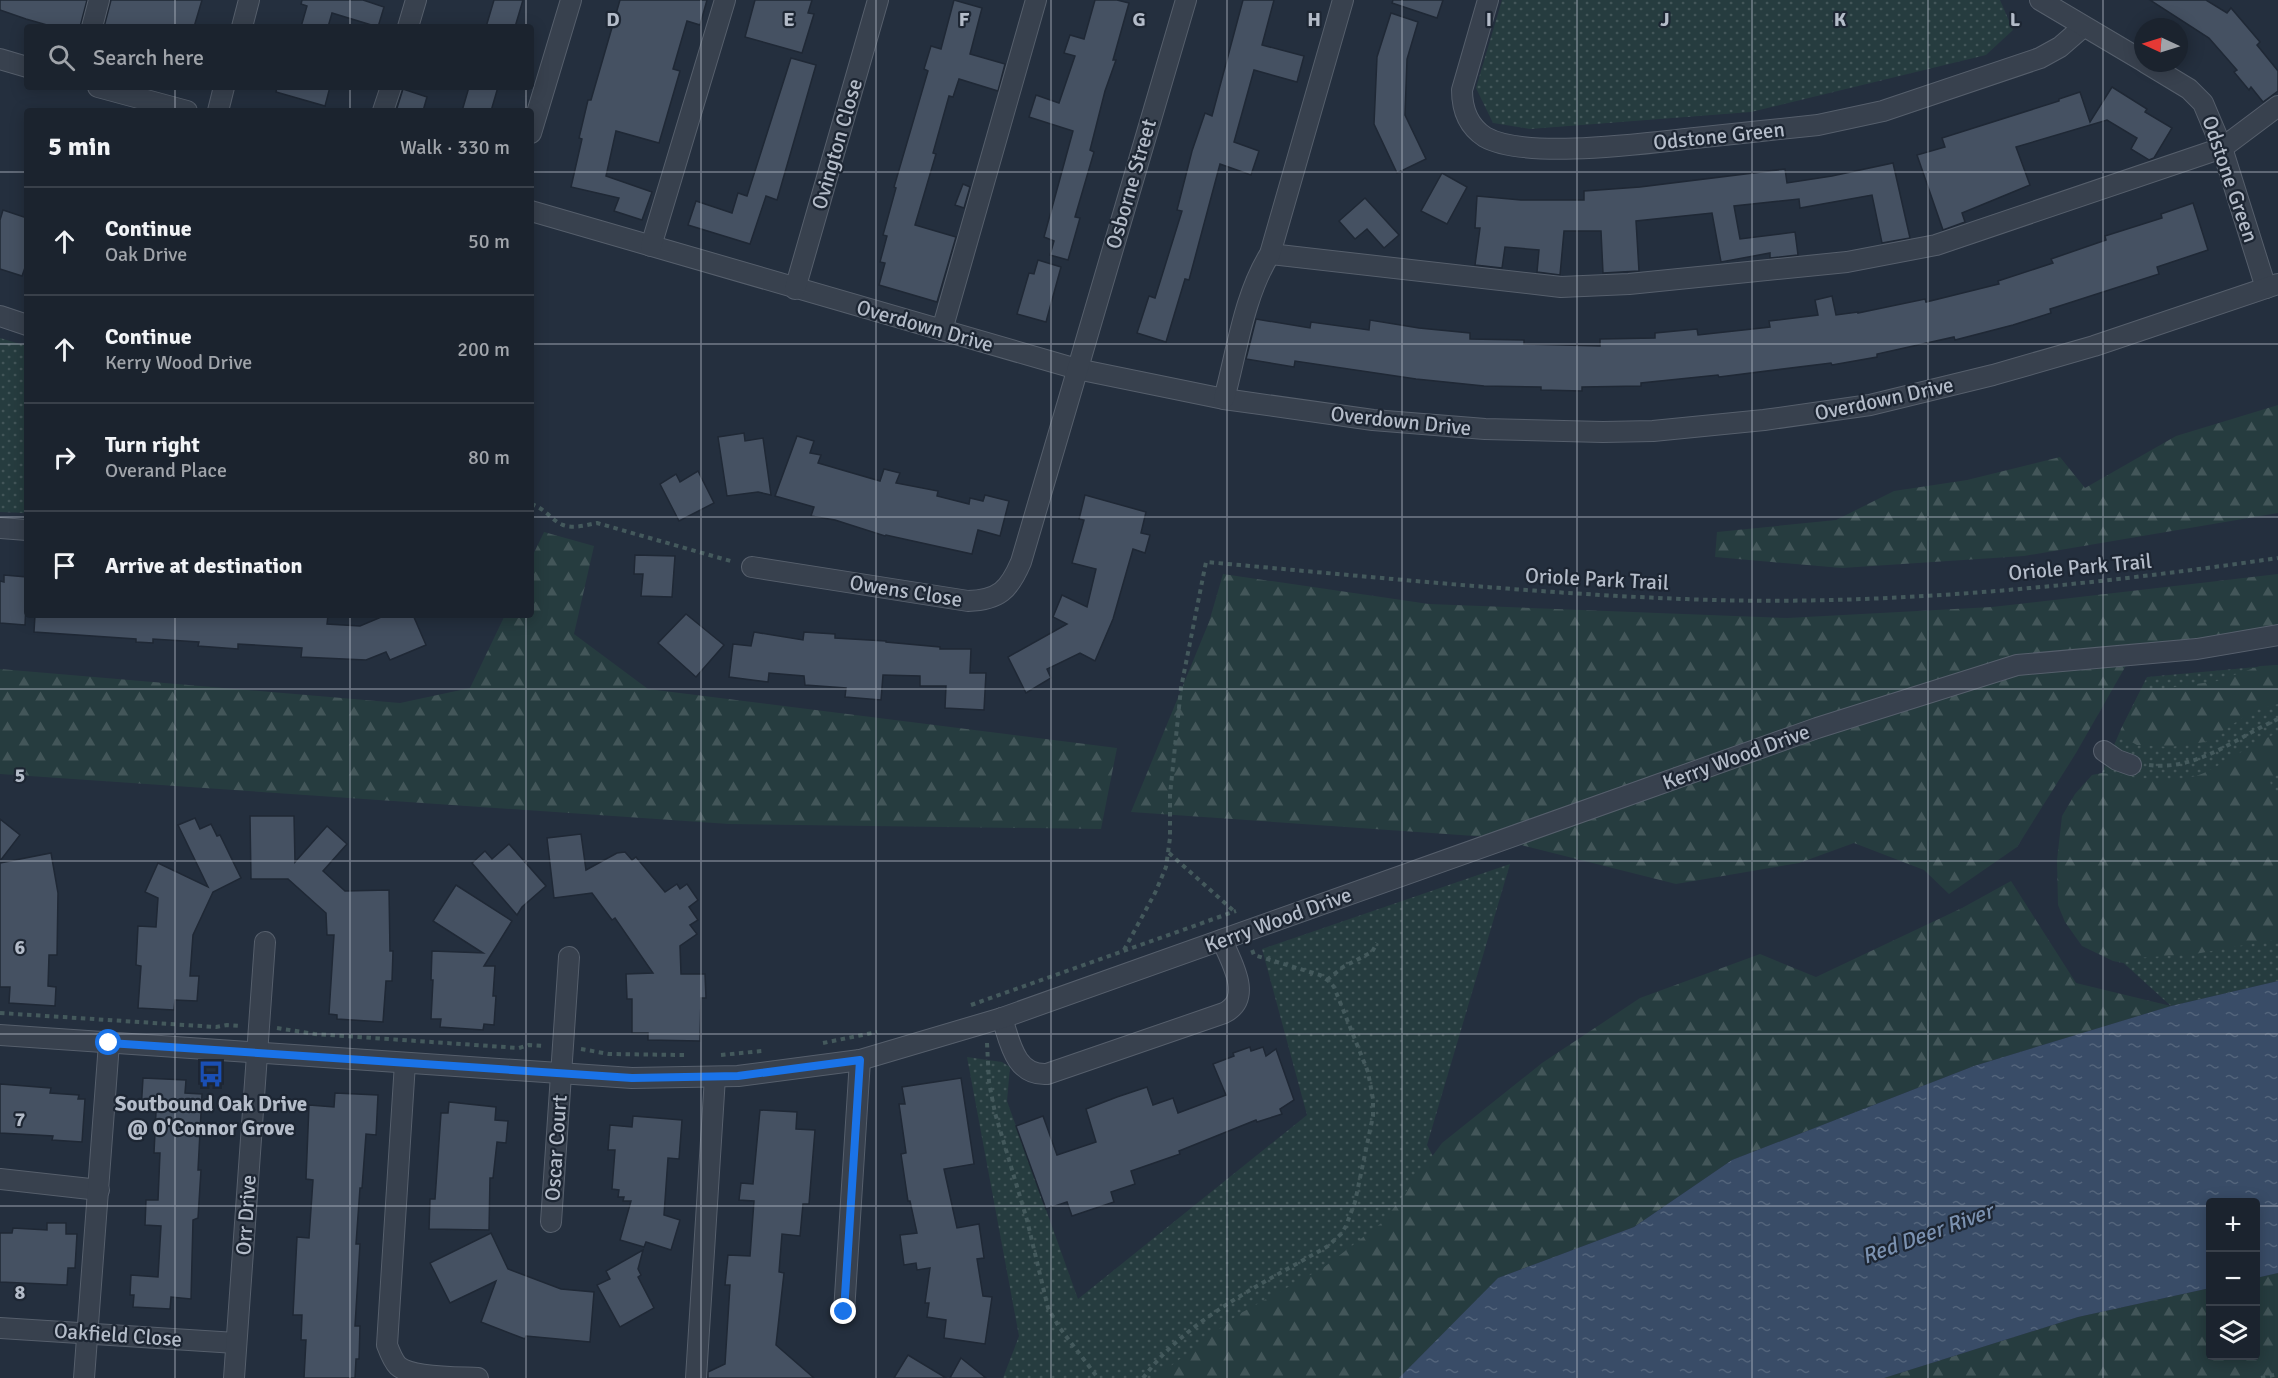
<!DOCTYPE html>
<meta charset="utf-8">
<style>
body{margin:0;font-family:Signika,sans-serif;background:#282f3a;color:#f1f3f6}
.controls{position:absolute;right:18px;bottom:18px;display:grid;overflow:hidden;border-radius:6px;box-shadow:0 3px 15px #0003}
.controls button{width:54px;height:54px;display:grid;place-items:center;padding:0;border:0;border-bottom:2px solid #39404a;background:#1b232e;color:#f1f3f6;font:30px sans-serif}
.compass{position:absolute;left:2134px;top:18px;width:54px;height:54px;border-radius:50%;background:#1b232e;box-shadow:0 3px 15px #0003;rotate:274deg}
.stop{position:absolute;width:18px;height:18px;margin:-14px;border:4px solid #1a73e8;border-radius:50%;background:#fff}
.stop.end{background:#1a73e8;border-color:#fff;box-shadow:0 2px 6px #0008}
.list{margin:0;padding:0;list-style:none}
h2{display:flex;justify-content:space-between;align-items:center;height:78px;margin:0;padding:0 24px;font-size:26px}
h2 small{font-size:20px;font-weight:400;color:#a0a4aa}
.list li{display:grid;grid-template-columns:39px 1fr auto;gap:18px;align-items:center;box-sizing:border-box;height:108px;padding:0 24px;border-top:2px solid #39404a}
.list b{display:block;font-size:22px;white-space:nowrap}
.list p{margin:0;font-size:20px;white-space:nowrap;color:#a0a4aa}
.list em{font-size:20px;font-style:normal;color:#a0a4aa}
.icon{flex:none;width:33px;height:33px;fill:none;stroke:currentColor;stroke-width:2;stroke-linecap:round;stroke-linejoin:round}
.map{position:relative;flex:none;width:2278px;height:1378px;overflow:hidden}
.search{position:absolute;background:#1b232e;box-shadow:0 3px 15px #0003;left:24px;top:24px;width:510px;height:66px;display:flex;align-items:center;gap:15px;box-sizing:border-box;padding:0 21px;border-radius:6px;color:#a0a4aa;font-size:22px}
.panel{position:absolute;background:#1b232e;box-shadow:0 3px 15px #0003;left:24px;top:108px;width:510px;height:510px;border-radius:6px}
.map>svg:first-child{display:block}
</style>
<div class="map">
<svg width="2278" height="1378" viewBox="0 0 2278 1378">
<defs>
<pattern id="green-dots" width="8" height="8" patternUnits="userSpaceOnUse" patternTransform="scale(1.5)"><rect width="8" height="8" fill="#263c3f"/><path d="M2 2h.1M6 6h.1" fill="none" stroke="#435659" stroke-width="1.8" stroke-linecap="round"/></pattern>
<pattern id="forest-firs" width="22" height="20" patternUnits="userSpaceOnUse" patternTransform="scale(1.5)"><rect width="22" height="20" fill="#263c3f"/><path d="M5 1l3.5 6h-7zM16 11l3.5 6h-7z" fill="#435659"/></pattern>
<pattern id="water-ripples" width="26" height="14" patternUnits="userSpaceOnUse" patternTransform="scale(1.5)"><rect width="26" height="14" fill="#394c67"/><path d="M2 4q2-2 4 0t4 0M15 11q2-2 4 0t4 0" fill="none" stroke="#53647b"/></pattern>
</defs>
<rect width="100%" height="100%" fill="#242f3e"/>
<!-- green -->
<g fill="url(#green-dots)">
<path d="M1502 0H2000L2013 30 1986 55 1751 112 1530 129 1493 123 1476 88Z"/>
<path d="M0 338 27 346V513L0 512Z"/>
<path d="M2278 665V981L2171 1006 2096 938 2076 833 2121 729 2147 677Z"/>
<path d="M1510 864 1427 1145 1498 1278 1399 1378H1003L1019 1336 967 1057 1002 1062 1010 1067 1007 1101 1078 1299 1307 1115 1262 949Z"/>
</g>
<!-- forest -->
<g fill="url(#forest-firs)">
<path d="M2278 405V513L2024 556 1842 568 1715 557 1717 532 1836 520 1894 491 1967 480 2060 457 2085 488 2176 436Z"/>
<path d="M544 532 594 546 574 634 648 689 1117 748 1101 829 729 824 0 774V669L400 703 470 688 505 615H531V559Z"/>
<path d="M1223 574 1429 604 1787 618 1992 607 2278 574V635L2132 655 2076 753 2017 847 1949 894 1924 870 1854 843 1799 863 1676 884 1489 837 1131 812 1209 622Z"/>
<path d="M2278 665V704L2255 710 2205 742 2170 747 2137 745 2121 736V729L2140 692 2217 681 2260 666Z"/>
<path d="M2278 733V770L2270 780 2272 791 2278 796V939L2195 954 2136 958 2123 963 2113 961 2082 946 2065 922 2058 905 2057 860 2062 816 2075 794 2092 775 2102 773C2131 777 2178 785 2204 773 2229 761 2252 743 2278 733Z"/>
<path d="M2011 881 2076 983 2171 1006 1974 1066 1732 1160 1634 1227 1498 1278 1399 1378H1155L1239 1314 1323 1268 1384 1221 1442 1143 1542 1063 1640 998 1760 954 1816 977 1962 908Z"/>
<path d="M2278 1273V1378H1884L2078 1317 2210 1288V1356H2256V1278Z"/>
</g>
<!-- water -->
<path fill="url(#water-ripples)" d="M2278 981V1273L2256 1278V1202H2210V1288L2078 1317 1884 1378H1399L1498 1278 1634 1227 1732 1160 1974 1066 2171 1006Z"/>
<!-- building -->
<g fill="#455162" stroke="#1f2835" stroke-width="1.5">
<path d="M0 0H87L80 27H54L26 19 0 10Z"/>
<path d="M111 0H202L194 27H104Z"/>
<path d="M302 0H363L384 7 378 27 332 13 328 27H301L307 6 301 4Z"/>
<path d="M494 0H523L515 27H486Z"/>
<path d="M620 0H707L700 25 687 21 673 69 680 71 659 143 616 131 606 176 652 192 642 220 614 211 619 198 571 187 582 139 579 138 588 100H591Z"/>
<path d="M755 0H812L808 13 814 14 802 53 745 37Z"/>
<path d="M954 0 982 8 970 54 1005 64 998 91 959 79 953 97 949 96 933 153 936 154 915 225 956 237 937 302 879 285 885 263 880 262 887 236 883 235 896 188 894 187 928 71 924 69 931 46 941 49Z"/>
<path d="M1095 0H1117L1129 3 1113 60H1116L1105 91 1090 150 1094 152 1075 217 1080 218 1068 260 1050 255 1054 241 1044 237 1073 131 1029 117 1036 95 1059 103 1075 56 1064 53 1070 35 1084 39Z"/>
<path d="M1243 0H1274L1262 45 1304 56 1297 82 1254 70 1234 142 1259 151 1251 175 1220 164 1189 280 1185 279 1166 342 1137 333 1149 296 1155 298 1182 211 1177 210 1192 151 1205 113 1212 116Z"/>
<path d="M1393 0H1443L1437 18 1392 3Z"/>
<path d="M2150 0H2206L2227 13 2231 8 2260 42 2257 45 2278 71V91L2263 102 2251 87 2249 90 2234 72 2237 70 2209 38Z"/>
<path d="M1391 13 1418 22 1407 59 1405 115 1426 159 1397 173 1374 124 1377 57Z"/>
<path d="M791 58 816 65 777 200 766 196 750 244 688 225 696 201 732 213 738 193 747 196Z"/>
<path d="M277 87H330L325 106 276 92Z"/>
<path d="M469 87H498L491 111H462Z"/>
<path d="M2112 87 2147 109 2145 112 2172 128 2154 158 2149 160 2131 149 2137 138 2107 120 2016 147 2030 185 1962 213 1965 222 1943 230 1917 155 1945 147 1942 138 2059 101V99L2080 92 2090 122Z"/>
<path d="M403 89 427 97 423 111H396Z"/>
<path d="M1893 163 1910 238 1882 243 1872 195 1800 208 1799 199 1734 206 1740 239 1795 232 1798 255 1770 258V253L1721 262 1712 213 1636 221 1639 271 1603 273 1601 231H1564L1560 275 1537 272 1539 250 1505 247 1502 268 1475 265 1480 228H1475L1477 196 1521 200H1584V191L1640 187 1785 169 1787 183 1832 176Z"/>
<path d="M1442 173 1467 187 1447 224 1421 211Z"/>
<path d="M963 184 970 187 964 208 955 205Z"/>
<path d="M1365 198 1399 235 1384 248 1367 229 1355 239 1339 221Z"/>
<path d="M2193 203 2208 250 2157 267 2159 274 2050 309 2051 313 2013 325 1955 340 1954 337 1877 354V357L1832 365 1831 363 1719 377 1718 375 1641 383V386L1582 387V391L1541 390V387L1484 386 1416 379 1295 361 1294 367 1246 359 1256 319 1310 328 1311 322 1369 330 1370 320 1419 328 1470 333V339L1524 340V344L1600 346V339L1655 338V333L1697 329 1698 335 1770 327 1769 321 1818 315 1815 300 1832 296 1836 315 1858 312V313L1925 299 1926 302 1999 284 1998 281 2053 263 2051 259 2106 240 2105 236 2162 218 2161 214Z"/>
<path d="M3 210 27 218V262L22 276 0 269V220Z"/>
<path d="M1038 260 1061 267 1046 322 1017 314 1029 273 1034 274Z"/>
<path d="M744 433 745 441 763 438 771 495 758 492 727 496 718 437Z"/>
<path d="M797 436 814 441 810 453 821 455 818 463 880 481 884 469 900 473 896 483 938 491 937 496 969 504 970 498 983 501 985 495 1009 501 1000 536 978 530 972 554 886 535 885 536 835 520 811 516 814 507 775 496Z"/>
<path d="M698 471 714 503 679 521 660 484 676 474 680 482Z"/>
<path d="M1085 495 1146 512 1141 533 1150 535 1145 553 1133 549 1113 619 1095 661 1080 653 1047 669 1051 678 1026 693 1008 657 1067 624 1053 617 1062 595 1087 607 1096 569 1072 563 1084 520 1079 519Z"/>
<path d="M635 555 675 556 672 597 641 596 643 574H634Z"/>
<path d="M4 575 27 577 25 625 0 623V581L4 582Z"/>
<path d="M686 614 724 645 696 677 658 643Z"/>
<path d="M35 615H328L327 624 360 626 386 615H413L426 645 390 660 386 652 366 660 301 657 302 648 238 644V649L198 646 199 642 153 639V643L136 642V639L34 632Z"/>
<path d="M754 632 803 640 804 632 835 634V638L886 641V642L940 647V649H971L970 673H986L984 710 945 708 946 686H920V676L883 675 881 700 845 697 846 688 805 685 804 676 769 673 768 682 729 677 733 644 751 646Z"/>
<path d="M250 816H294L295 862 327 826 347 844 323 871 345 891 389 890 390 951H393L392 981H386L383 1022 337 1019V1015L329 1014 334 935H327L326 913 288 879H251Z"/>
<path d="M195 818 200 829 211 824 217 836 220 835 241 878 213 892 193 935 190 976H199L197 1001 175 1000 174 1010 138 1008 141 966 136 965 138 926 156 927 158 898 145 892 158 863 208 887 178 825Z"/>
<path d="M0 819 20 835 0 861Z"/>
<path d="M581 834 586 870 617 853 625 852 632 860 636 857 665 892 677 884 680 889 687 884 698 900 689 907 698 920 690 925 697 934 680 946 681 974H705L706 998H701L700 1041 648 1040V1033H632V999H627L626 974 653 973 615 918 612 920 592 893 554 898 547 838Z"/>
<path d="M509 844 546 886 522 907 517 915 472 863 485 851 492 859Z"/>
<path d="M51 853 58 893 57 955H49L48 986 56 987 55 1006 9 1003 10 987H0V863Z"/>
<path d="M456 885 512 921 484 966H495L493 996H496L494 1025 484 1024 483 1030 440 1027 441 1019H431L433 980H431L432 951 483 953 433 921Z"/>
<path d="M1250 1047 1251 1051 1263 1047 1266 1056 1276 1049 1294 1100 1280 1109 1282 1114 1257 1122 1256 1120 1179 1151 1180 1154 1131 1171 1135 1184 1111 1192 1114 1202 1072 1216 1067 1202 1046 1209 1016 1126 1043 1116 1057 1155 1096 1142 1086 1109 1117 1097 1147 1087 1153 1105 1173 1098 1178 1113 1226 1095 1213 1064 1234 1056 1233 1053Z"/>
<path d="M143 1078 186 1080 185 1093 202 1094 198 1170H201L198 1218 193 1220 191 1299 171 1297 170 1309 133 1307 134 1295H130L131 1275 158 1277 161 1226 145 1225 146 1200H158L160 1153H154L156 1112 141 1111Z"/>
<path d="M961 1078 974 1164 944 1169 957 1228 979 1224 984 1258 977 1259 983 1296 992 1297 985 1344 944 1338 946 1320 927 1317 929 1303H925L930 1268 917 1270 916 1263 904 1265 900 1235 917 1233 910 1201H908L901 1154 906 1153 899 1104H905L902 1087Z"/>
<path d="M0 1084 51 1088 50 1093 79 1095 78 1099H85L82 1142 52 1140 53 1136 0 1133Z"/>
<path d="M335 1093 378 1095 376 1135 366 1134 362 1188H360L356 1244H360L355 1326H360L359 1359H356L355 1378H304L306 1340H301L302 1315H293L297 1237 309 1238 313 1180 306 1179 309 1105 334 1107Z"/>
<path d="M449 1102 496 1107 495 1120 508 1121 506 1143 497 1142 493 1178H490L489 1230 429 1229 430 1199H435L441 1113H448Z"/>
<path d="M760 1110 797 1112 796 1129 815 1130 809 1204H803L800 1236 782 1234 779 1272 784 1273 776 1345 814 1378H708V1372L725 1364 730 1285H725L728 1255 750 1256 754 1201 739 1200 741 1183 753 1184Z"/>
<path d="M633 1116 682 1120 679 1159 668 1158 664 1215 680 1220 671 1250 646 1242 644 1247 620 1240 631 1201H623L624 1197H618L619 1190 612 1189 615 1150H608L610 1125 632 1127Z"/>
<path d="M47 1223H66V1234H77L75 1268H68L67 1285 0 1282V1233H12L13 1228 47 1230Z"/>
<path d="M491 1233 508 1269 561 1289 594 1292 590 1342 526 1336 525 1339 481 1322 496 1281 450 1303 430 1263Z"/>
<path d="M643 1250 638 1269 641 1275 638 1277 654 1308 620 1327 597 1285 610 1279 606 1271Z"/>
<path d="M908 1355 946 1378H894Z"/>
<path d="M961 1358 986 1378H950Z"/>
</g>
<g fill="none" stroke-linecap="round" stroke-linejoin="round">
<!-- minor casing -->
<g stroke="#565f6c" stroke-width="22">
<g id="minor">
<path d="M1488 0 1462 90C1462 109 1468 126 1485 137 1525 160 1647 143 1695 138 1736 134 1777 129 1818 125L1883 111 2040 58 2060 47 2083 27"/>
<path d="M2040 0 2143 61"/>
<path d="M92 27 99 0"/>
<path d="M242 27 249 0"/>
<path d="M408 27 416 0"/>
<path d="M0 59 27 67"/>
<path d="M2146 63 2189 89 2203 103 2222 148 2266 288"/>
<path d="M98 87 187 111"/>
<path d="M218 111 224 87"/>
<path d="M383 111 391 87"/>
<path d="M531 133 571 0"/>
<path d="M531 211 1077 369 1224 399 1373 420 1485 429 1603 432 1653 431 1764 420 1870 405 1993 375 2094 346 2278 284"/>
<path d="M651 246 725 0"/>
<path d="M1270 254 1561 287 1629 284 1847 262 1936 245 2222 148 2278 106"/>
<path d="M795 289 878 0"/>
<path d="M0 316 27 325"/>
<path d="M942 330 1036 0"/>
<path d="M1224 399C1237 351 1244 295 1270 254L1343 0"/>
<path d="M0 528 27 530"/>
<path d="M752 567 968 601C999 600 1009 590 1021 562L1186 0"/>
<path d="M2104 751 2117 760 2131 765"/>
<path d="M1002 1018C1010 1042 1015 1076 1047 1074L1224 1013C1254 998 1231 962 1222 940"/>
<path d="M0 1035 632 1078 738 1076 860 1060 1002 1018 1817 728 2017 665 2197 649 2278 635"/>
<path d="M405 1063 387 1345C390 1353 393 1361 398 1366 412 1378 459 1377 478 1378"/>
<path d="M0 1179 99 1190"/>
<path d="M551 1222 569 957"/>
<path d="M844 1312 860 1060"/>
<path d="M0 1328 236 1343"/>
<path d="M84 1378 109 1043"/>
<path d="M234 1378 265 942"/>
<path d="M696 1378 715 1077"/>
</g>
</g>
<!-- path -->
<g stroke="#44595c" stroke-width="4" stroke-dasharray="4.5 4.5" stroke-linecap="butt">
<path d="M531 504C545 508 552 521 563 525 574 529 586 525 597 523L734 562"/>
<path d="M2149 765C2198 771 2235 738 2278 719"/>
<path d="M1169 853 1236 913"/>
<path d="M1124 950 1155 893 1166 867 1170 838V795L1181 688 1206 562C1375 577 1543 595 1713 600 1898 605 2094 585 2278 558"/>
<path d="M1327 980 1343 967 1372 952 1377 943"/>
<path d="M971 1005 1236 911"/>
<path d="M0 1013 216 1027 227 1025 240 1026"/>
<path d="M277 1028 315 1034 519 1048 529 1045 544 1046"/>
<path d="M823 1043 877 1032"/>
<path d="M987 1043 989 1082 995 1113 1027 1220 1048 1308 1059 1327 1098 1378"/>
<path d="M581 1049 609 1054 684 1055"/>
<path d="M721 1055 762 1051"/>
<path d="M1143 1378C1189 1317 1263 1284 1328 1246L1341 1234 1346 1226 1355 1202 1373 1116V1099L1368 1072 1334 987 1330 982 1320 975 1254 955 1251 947"/>
<path d="M2261 1378 2278 1374"/>
</g>
<!-- minor -->
<use href="#minor" stroke="#38414e" stroke-width="20"/>
</g>
<g fill="none" stroke-linecap="round" stroke-linejoin="round">
<!-- route -->
<path stroke="#1a73e8" stroke-width="8" d="M109 1043 632 1078 738 1076 860 1060 844 1312"/>
</g>
<!-- grid -->
<path fill="none" stroke="#b4bcc9" stroke-width="1.5" stroke-opacity="0.55" d="M175 0V27M350 0V27M526 0V27M701 0V1378M876 0V1378M1051 0V1378M1227 0V1378M1402 0V1378M1577 0V1378M1752 0V1378M1928 0V1378M2103 0V1378M175 87V111M350 87V111M526 87V111M0 172H27M531 172H2278M0 344H27M531 344H2278M0 517H27M531 517H2278M175 615V1378M350 615V1378M526 615V1378M0 689H2278M0 861H2278M0 1034H2278M0 1206H2210M2256 1206H2278"/>
<!-- icons -->
<defs>
<g id="bus-bare" transform="scale(2.07)"><path d="M-5-6H5V4H4V6H2V4H-2V6H-4V4H-5ZM-3.5-4V0h7V-4ZM-3.5 1.2v1.5H-2V1.2ZM2 1.2v1.5H3.5V1.2Z" fill="#1a4fb4" stroke="#1d2633" stroke-width="2.5" paint-order="stroke"/></g>
</defs>
<g fill-rule="evenodd">
<use href="#bus-bare" x="211" y="1074"/>
</g>
<g text-anchor="middle" stroke-width="4.5" stroke-linejoin="round" paint-order="stroke">
<!-- street labels -->
<g font-size="21" fill="#b4bcc9" stroke="#1d2633">
<text transform="translate(1719 136) rotate(-6)" y="7">Odstone Green</text>
<text transform="translate(837 144) rotate(-74)" y="7">Ovington Close</text>
<text transform="translate(2230 179) rotate(71)" y="7">Odstone Green</text>
<text transform="translate(1131 184) rotate(-74)" y="7">Osborne Street</text>
<text transform="translate(925 326) rotate(16)" y="7">Overdown Drive</text>
<text transform="translate(1884 399) rotate(-12)" y="7">Overdown Drive</text>
<text transform="translate(1401 421) rotate(6)" y="7">Overdown Drive</text>
<text transform="translate(2080 567) rotate(-5)" y="7">Oriole Park Trail</text>
<text transform="translate(1597 579) rotate(3)" y="7">Oriole Park Trail</text>
<text transform="translate(906 591) rotate(9)" y="7">Owens Close</text>
<text transform="translate(1736 757) rotate(-20)" y="7">Kerry Wood Drive</text>
<text transform="translate(1278 920) rotate(-20)" y="7">Kerry Wood Drive</text>
<text transform="translate(556 1148) rotate(-86)" y="7">Oscar Court</text>
<text transform="translate(246 1215) rotate(-86)" y="7">Orr Drive</text>
<text transform="translate(118 1335) rotate(4)" y="7">Oakfield Close</text>
</g>
<!-- poi labels -->
<g font-size="21" font-weight="bold" fill="#b4bcc9" stroke="#1d2633">
<text x="211" y="1111">Soutbound Oak Drive<tspan x="211" dy="24">@ O'Connor Grove</tspan></text>
</g>
<!-- water labels -->
<g font-size="22" font-style="italic" fill="#7c92b1" stroke="#1d2633">
<text transform="translate(1927 1233) rotate(-20)" y="8">Red Deer River</text>
</g>
</g>
<g font-size="20" text-anchor="middle" font-weight="bold" fill="#b4bcc9" stroke="#1d2633" stroke-width="4.5" stroke-linejoin="round" paint-order="stroke">
<text x="613" y="26">D</text>
<text x="789" y="26">E</text>
<text x="964" y="26">F</text>
<text x="1139" y="26">G</text>
<text x="1314" y="26">H</text>
<text x="1489" y="26">I</text>
<text x="1665" y="26">J</text>
<text x="1840" y="26">K</text>
<text x="2015" y="26">L</text>
<text x="20" y="782">5</text>
<text x="20" y="954">6</text>
<text x="20" y="1126">7</text>
<text x="20" y="1299">8</text>
</g>
</svg>
<div class="controls">
<button>+</button>
<button>−</button>
<button><svg class="icon" aria-label="layers" viewBox="0 0 24 24"><path d="M12 4l9 5-9 5-9-5zM3 14l9 5 9-5"/></svg></button>
</div>
<svg class="compass" viewBox="-18 -18 36 36"><path d="M0-13l5 13h-10z" fill="#e53935"/><path d="M0 13l5-13h-10z" fill="#a0a4aa"/></svg>
<div class="stop" style="left:109px;top:1043px"></div>
<div class="stop end" style="left:844px;top:1312px"></div>
<div class="search"><svg class="icon" aria-label="search" viewBox="0 0 24 24"><circle cx="10" cy="10" r="6"/><path d="M15 15l6 6"/></svg>Search here</div>
<section class="panel">
<h2>5 min<small>Walk · 330 m</small></h2>
<ul class="list">
<li><svg class="icon" aria-label="ahead" viewBox="0 0 24 24"><path d="M12 20V5M6 11l6-6 6 6"/></svg><div><b>Continue</b><p>Oak Drive</p></div><em>50 m</em></li>
<li><svg class="icon" aria-label="ahead" viewBox="0 0 24 24"><path d="M12 20V5M6 11l6-6 6 6"/></svg><div><b>Continue</b><p>Kerry Wood Drive</p></div><em>200 m</em></li>
<li><svg class="icon" aria-label="right" viewBox="0 0 24 24"><path d="M7 20v-9h11M14 6l5 5-5 5"/></svg><div><b>Turn right</b><p>Overand Place</p></div><em>80 m</em></li>
<li><svg class="icon" aria-label="arrive" viewBox="0 0 24 24"><path d="M6 21V4h12l-3 4 3 4H6"/></svg><div><b>Arrive at destination</b></div></li>
</ul>
</section>
</div>
